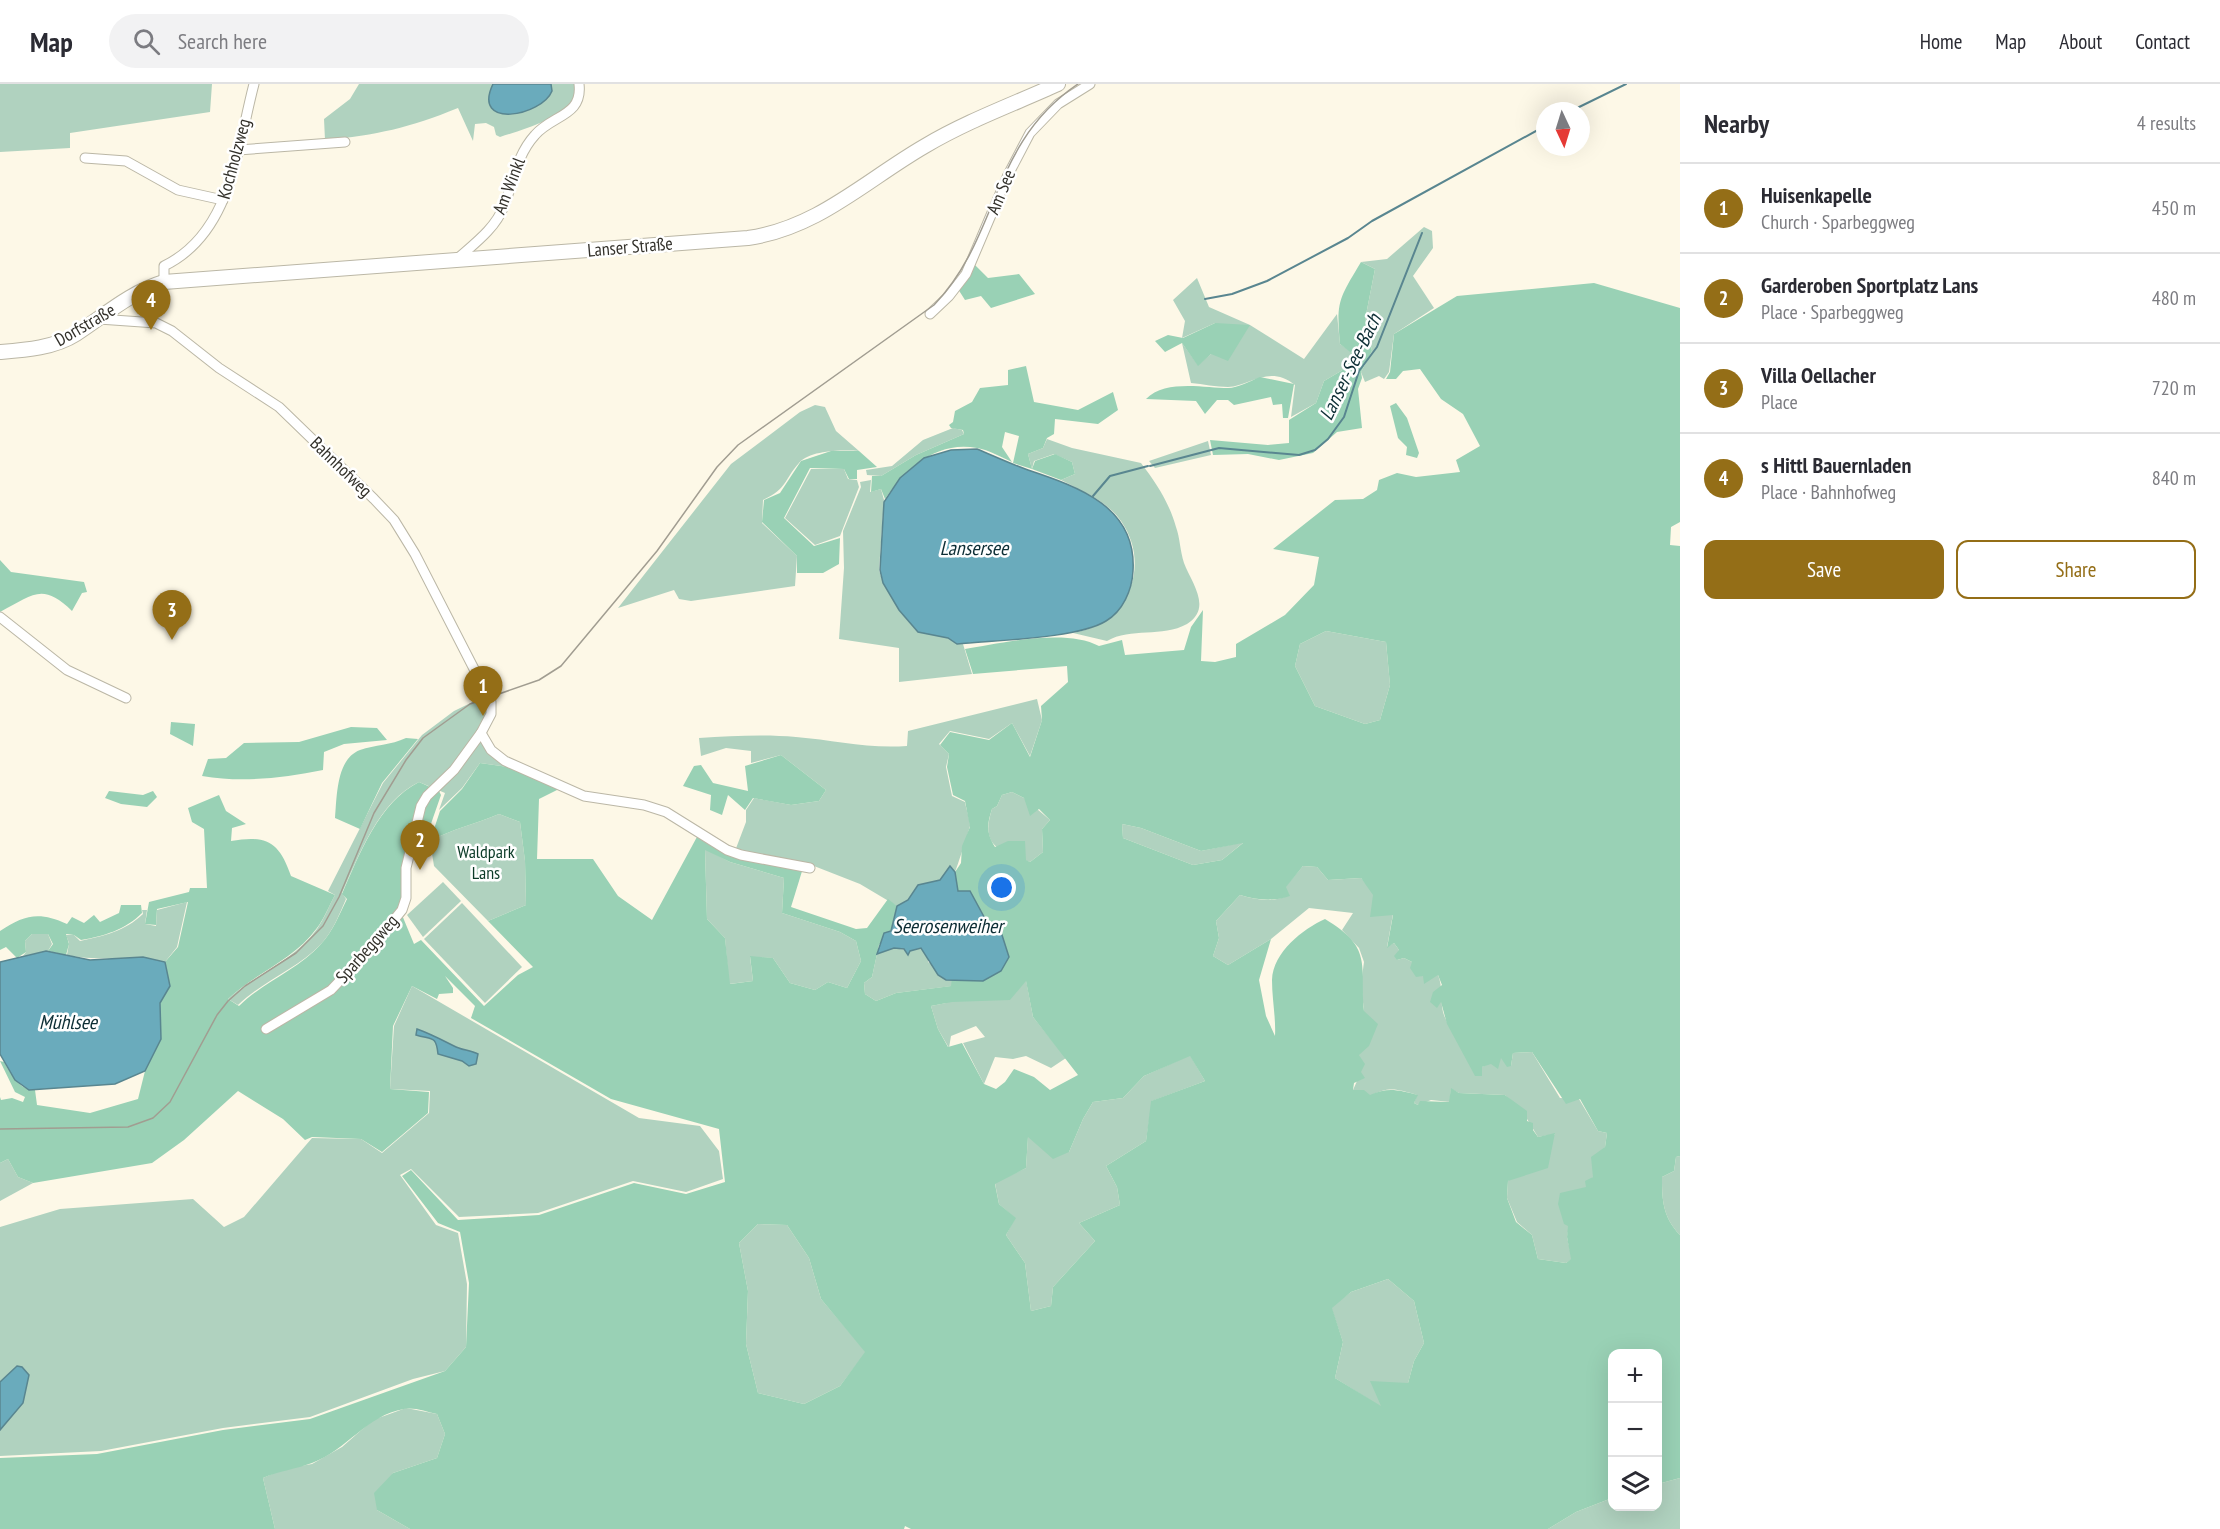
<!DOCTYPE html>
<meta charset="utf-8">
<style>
body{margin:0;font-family:"PT Sans Narrow",sans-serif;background:#f2f2f3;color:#2b2b33}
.controls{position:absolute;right:18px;bottom:18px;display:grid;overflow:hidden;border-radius:12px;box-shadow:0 6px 24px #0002}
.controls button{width:54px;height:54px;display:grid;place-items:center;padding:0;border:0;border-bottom:2px solid #e1e1e2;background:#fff;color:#2b2b33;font:30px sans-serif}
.compass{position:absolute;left:1536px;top:18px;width:54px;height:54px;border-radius:50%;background:#fff;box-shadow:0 6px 24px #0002;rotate:176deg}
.you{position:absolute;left:1002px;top:804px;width:21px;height:21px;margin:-15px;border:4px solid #fff;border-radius:50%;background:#1a73e8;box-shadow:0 0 0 9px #1a73e833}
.badge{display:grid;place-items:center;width:39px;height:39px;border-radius:50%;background:#946e17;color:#fff;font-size:20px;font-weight:700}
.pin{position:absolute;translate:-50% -50px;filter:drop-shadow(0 2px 3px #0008)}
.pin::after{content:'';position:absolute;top:32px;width:21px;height:18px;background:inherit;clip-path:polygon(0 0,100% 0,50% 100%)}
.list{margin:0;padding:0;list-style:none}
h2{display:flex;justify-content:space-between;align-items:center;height:78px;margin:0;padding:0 24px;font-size:26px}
h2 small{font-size:20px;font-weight:400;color:#7c7c81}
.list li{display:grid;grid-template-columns:39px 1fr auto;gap:18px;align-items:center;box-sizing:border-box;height:90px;padding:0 24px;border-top:2px solid #e1e1e2}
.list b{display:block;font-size:22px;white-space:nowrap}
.list p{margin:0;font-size:20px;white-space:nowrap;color:#7c7c81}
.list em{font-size:20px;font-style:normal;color:#7c7c81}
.actions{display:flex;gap:12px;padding:18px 24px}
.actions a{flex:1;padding:14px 0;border:2px solid #946e17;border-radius:12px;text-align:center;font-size:21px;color:#946e17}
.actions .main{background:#946e17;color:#fff}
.icon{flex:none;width:33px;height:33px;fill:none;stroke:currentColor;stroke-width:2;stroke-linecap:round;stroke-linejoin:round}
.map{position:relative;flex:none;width:1680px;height:1445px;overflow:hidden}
header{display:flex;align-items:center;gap:36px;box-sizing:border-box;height:84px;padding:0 30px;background:#fff;border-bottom:2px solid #e1e1e2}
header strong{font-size:28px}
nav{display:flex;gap:33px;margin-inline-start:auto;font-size:21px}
.search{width:420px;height:54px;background:#f2f2f3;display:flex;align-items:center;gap:15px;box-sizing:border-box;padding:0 21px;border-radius:33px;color:#7c7c81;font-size:22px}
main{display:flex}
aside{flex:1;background:#fff}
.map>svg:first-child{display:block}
</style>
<header>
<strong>Map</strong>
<div class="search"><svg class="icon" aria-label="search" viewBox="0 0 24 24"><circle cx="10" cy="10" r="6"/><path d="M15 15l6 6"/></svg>Search here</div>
<nav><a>Home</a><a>Map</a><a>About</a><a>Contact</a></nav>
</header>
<main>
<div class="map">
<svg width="1680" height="1445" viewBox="0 0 1680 1445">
<rect width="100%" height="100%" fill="#fdf8e7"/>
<!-- green -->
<g fill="#b0d2bf">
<path d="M0 0H212L210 28 70 49V64L0 68Z"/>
<path d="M359 0H575L577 11C562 35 525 45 500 53L496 51 494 43 486 39 475 40 473 57 458 24C409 44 377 51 325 56L324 35 350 15Z"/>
<path d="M1424 143 1432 147 1433 164 1413 192 1434 224 1394 250 1389 288 1384 295 1379 292 1365 298 1361 288 1372 267 1365 236 1375 185 1361 178 1387 175Z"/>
<path d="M1197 194 1209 223 1250 241 1304 275 1337 230 1340 260 1355 270 1341 287 1324 297 1316 319 1291 333 1295 301C1269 280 1250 302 1228 303 1216 303 1203 300 1191 299L1182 259 1198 281 1211 270 1215 239 1182 254 1185 237 1173 216Z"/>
<path d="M815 321 825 323 836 347 859 367C843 366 810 366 799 379 783 397 788 404 763 416L762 439 797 472 795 502 691 517 679 515 674 506 618 524 731 380 800 328Z"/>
<path d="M953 344 962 346 964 350 916 371 881 392 867 391 866 386 892 382 923 356Z"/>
<path d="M1047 355 1072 364 1141 379C1156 399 1169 418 1176 443 1180 454 1180 467 1184 479 1191 498 1213 524 1187 540 1162 554 1131 543 1107 557L1073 549C1126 541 1153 483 1121 437 1107 417 1082 407 1061 396L1075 390 1072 378 1054 370 1034 377 1032 385 1028 370 1043 364Z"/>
<path d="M1208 357 1211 371 1155 384 1149 377Z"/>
<path d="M811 385H844L848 395 857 396 859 403 840 452 815 461 785 434Z"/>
<path d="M871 396 870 408 881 405 884 416 879 486 883 499 899 526 918 548 948 554 957 560H963L972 590 899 598V564L839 555 844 484 843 447 861 403 860 398Z"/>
<path d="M1326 547 1386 558 1390 601 1380 636 1365 640 1315 622 1295 582 1300 560Z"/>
<path d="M485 612 489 627 477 651 516 684 480 679 462 704 439 726 445 709 419 698C379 717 359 771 342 809L346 815C339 831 333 847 321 860 297 885 263 897 238 921L228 915C256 890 295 876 317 845 324 835 329 822 335 811L328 807 383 699 422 651 454 627Z"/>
<path d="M1037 615 1042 636 1030 672 1012 639 989 655 950 647 939 660 949 670 946 683 952 712 965 718C966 725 970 735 970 742 969 746 957 784 955 788L950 782 940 796 918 801 908 816 897 822 860 800 814 782 735 767 746 738V726L754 714 791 721 819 717 826 706 781 671 751 679V667L726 664 701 672 699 654C732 652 764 650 796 653 834 656 868 665 907 662L908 647Z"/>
<path d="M1012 708 1024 714 1050 736 1042 745 1043 768 1030 778C999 767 980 762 992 725L997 722 1002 711Z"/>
<path d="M499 730 520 738 525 777 526 821 488 837 434 782 430 757C452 745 476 740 499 730Z"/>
<path d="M1122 740 1141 744 1201 767 1244 758 1222 776 1193 781 1123 754Z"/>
<path d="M705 765 730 778 784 794 782 829 840 848 856 857 861 877 847 904 828 898 815 906 790 899 773 874 750 873 753 897 729 900 725 854 707 835Z"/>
<path d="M1303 782 1317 783 1328 796 1361 794 1393 830 1387 863 1394 859 1399 866 1397 876 1404 874 1412 878 1423 892 1438 891C1443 903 1440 915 1443 928 1449 949 1468 966 1482 983L1501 973 1511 982 1513 969 1532 968 1560 1014 1579 1015 1598 1047 1607 1049 1605 1063 1593 1093 1569 1142 1567 1153 1572 1175 1566 1179 1538 1175 1532 1151 1517 1138 1507 1114 1508 1097 1555 1050 1538 1053 1521 1025 1505 1011 1459 1009 1451 1005 1450 1018 1431 1016 1418 1021 1414 1019 1417 1011C1398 1005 1388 1002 1370 1012L1353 1006 1361 988 1359 971 1364 927 1361 900 1364 878 1359 864 1342 846 1353 829 1309 824 1271 855 1228 881 1213 872 1219 854 1216 837 1240 811C1257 816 1273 819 1289 811L1285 803Z"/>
<path d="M443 798 461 817 423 853 407 831Z"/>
<path d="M187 818 177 863 165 878C132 871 100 878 67 871L69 859 66 851H74L80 857C104 852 125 847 143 830L142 826H147L145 840 156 842 157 826Z"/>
<path d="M462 819 522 883 485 919 424 855Z"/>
<path d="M32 850H48L52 860 48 867 23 872 26 868 25 857Z"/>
<path d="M894 864 910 867 921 864 928 872V878L952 894V902L896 909 876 917 865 910 864 899 872 893 877 870Z"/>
<path d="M1026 896 1033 933 1066 974 1051 984 1026 972 1013 975 995 973 984 1000 963 959 985 953 976 942 951 952 949 964 938 945 931 922 946 919H939L941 912H972L970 916Z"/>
<path d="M412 902 639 1034 700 1042 719 1067 723 1095 686 1108 633 1097 538 1129 459 1133 411 1085 400 1091 436 1141 458 1149 467 1200 466 1263 445 1287 413 1295 310 1333 223 1344 101 1367 0 1372V1143L60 1125 193 1115 224 1143 244 1133 312 1054 361 1055 382 1069 429 1029 430 1007 390 1005 394 942Z"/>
<path d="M1190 971 1205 997 1152 1017 1146 1057 1106 1082 1117 1103 1120 1121 1079 1139 1095 1157 1053 1203 1051 1222 1031 1227 1025 1179 1006 1151 1015 1134 999 1120 995 1099 1026 1084 1028 1052 1069 1068 1083 1035 1093 1018 1123 1014 1144 992Z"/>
<path d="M1680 1072V1151C1663 1133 1662 1117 1662 1093L1674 1087 1676 1073Z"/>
<path d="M8 1075 18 1093 33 1099 0 1117V1079Z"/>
<path d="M758 1140 787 1141 809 1174 821 1215 866 1268 840 1302 804 1320 758 1309 746 1260 748 1207 739 1159Z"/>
<path d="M1388 1195 1414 1217 1424 1259 1414 1277 1408 1299 1381 1323 1335 1294 1343 1258 1331 1223 1351 1208Z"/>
<path d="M406 1324 437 1330 445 1350 437 1374 393 1389 377 1426 410 1445H275L263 1394 283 1385 312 1380 342 1363 373 1336Z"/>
<path d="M1680 1394V1445H1548L1576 1428 1612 1414V1422H1658V1400Z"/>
</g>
<!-- forest -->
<g fill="#99d1b5" fill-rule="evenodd">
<path d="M1361 178 1375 185 1365 236 1372 267 1361 288 1362 294 1358 305 1362 344 1337 348 1313 369 1279 376 1248 370 1213 371 1210 356 1268 361 1289 359V336L1316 319 1324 297 1341 287 1354 271 1340 260C1336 217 1339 215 1361 178Z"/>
<path d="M973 179 988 194 1019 190 1035 210 991 224 981 212 965 216 958 205Z"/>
<path d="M1594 199 1680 224V438L1671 443 1670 461 1680 462V1072L1676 1073 1674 1087 1662 1093C1662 1117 1663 1133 1680 1151V1394L1658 1400V1270H1612V1414L1576 1428 1548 1445H911L905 1442 904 1445H410L377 1426 374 1409 393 1389 437 1374 445 1350 437 1330C427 1328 414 1323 404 1325 367 1331 347 1366 312 1379 296 1385 279 1387 263 1394L275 1445H0V1374L97 1370 223 1346 310 1335 445 1287 466 1263 469 1199 460 1148 438 1139 402 1092 411 1086 458 1136 539 1131 634 1099 686 1110 725 1098 719 1045 611 1015 471 934 475 922 445 892 453 904V909L439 910 437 915 412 902 393 942 390 1005 429 1008 428 1029 382 1068 361 1055 312 1053 305 1056 283 1035 238 1007 184 1056 152 1079 33 1099 18 1093 8 1075 0 1079V1013L1 1016 12 1014 23 1018 25 1013 15 1008 0 977 4 978C11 990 20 1007 35 1006L37 1021 90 1029 138 1015 145 987 161 955 160 919 170 902 165 878 178 863 188 818 157 825 156 841 145 840 149 818 189 808 190 804H207L204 745 192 738 188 724 219 711 226 727 246 740 232 744 231 757C266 751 279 757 291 792L335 811C329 822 324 835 317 844 294 876 255 889 228 915L239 922C263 898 298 886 321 860 333 847 339 831 347 815L342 810C359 771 379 718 419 698L439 707 441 711 426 754 425 769 416 771 408 766 402 831 414 860 421 856 484 922 518 891 533 883 488 837 526 821 525 777 520 738 499 730C476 740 452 745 430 757L440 727 462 705 480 679 516 684 559 705 539 715 537 775H593L618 812 652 836 698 751 732 772 803 784 791 823 856 845 867 844 888 815 897 822 891 847 879 861 872 893 864 899 865 910 876 917 896 909 951 902 952 894 983 897 1002 851 988 840 970 807 958 808 955 788 961 779 962 762 970 743 965 717 953 711 947 683 949 670 940 661 950 648 989 656 1012 639 1030 673 1042 636 1041 622 1068 598 1067 582 973 590 965 565C1001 559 1066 544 1099 562L1122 556 1125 571 1184 566 1191 543 1203 526 1201 577 1215 578 1236 573V560L1285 531 1314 501 1319 473 1273 465 1335 416 1363 415 1377 406 1379 396 1397 389 1416 393 1460 388 1456 376 1480 362 1463 330 1441 315 1420 285 1403 287 1396 295H1386L1390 288 1394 250 1457 212ZM1326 547 1386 558 1390 601 1380 636 1365 640 1315 622 1295 582 1300 560ZM1012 708 1024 714 1030 732 1039 725 1050 736 1042 745 1043 768 1030 778 1026 776 1025 757H1008L995 763C986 749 987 740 992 725L997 722 1002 711ZM1122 740 1141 744 1201 767 1243 759 1222 776 1193 781 1123 754ZM705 766 730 778 784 794 782 829 840 848 856 857 861 877 847 904 828 898 815 906 790 899 773 874 750 872 753 897 730 900 725 854 707 835ZM1303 782 1317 783 1328 796 1361 794 1373 811 1370 833 1393 831 1387 864 1394 859 1399 866 1394 872 1397 876 1404 874 1412 878 1410 884 1416 893 1423 892 1424 900 1438 891 1442 901 1433 908 1430 918 1437 924 1441 918 1447 940 1475 992H1482V983L1491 980 1498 985 1501 974 1507 983 1511 982 1513 969 1532 968 1566 1020 1580 1015 1598 1047 1607 1049 1605 1063 1591 1073 1593 1093 1585 1097 1586 1103 1560 1109 1558 1120 1564 1140 1568 1142 1567 1153 1571 1175 1566 1179 1538 1175 1532 1151 1516 1138 1507 1114 1508 1097 1548 1084 1555 1049 1538 1053 1533 1046V1039L1527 1037V1027L1505 1011 1459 1009 1451 1004 1449 1018 1420 1017 1418 1021 1414 1019 1418 1011C1399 1006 1387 1003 1370 1011L1364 1006H1353L1354 999 1365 994 1361 988 1365 980 1359 971 1369 962 1378 940 1364 927C1360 879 1373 864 1325 835 1303 845 1273 868 1272 896 1272 915 1276 934 1275 952L1266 932 1259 896 1271 855 1228 881 1213 872 1219 854 1216 837 1240 811C1257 816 1273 818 1290 812L1286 803ZM1026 897 1033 933 1078 991 1050 1006 1034 993 1014 985 1005 998 996 1005 984 1000 962 959 948 963 938 945 931 922 952 918 1010 916ZM1190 972 1205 997 1151 1017 1146 1057 1106 1082 1117 1103 1120 1121 1079 1139 1095 1157 1053 1203 1051 1222 1031 1227 1025 1179 1006 1151 1016 1134 999 1120 995 1100 1026 1084 1028 1053 1053 1075 1069 1068 1083 1035 1093 1018 1123 1014 1144 992ZM758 1140 787 1141 809 1174 821 1215 865 1268 840 1302 804 1320 758 1309 746 1260 748 1207 739 1159ZM1388 1195 1414 1217 1424 1259 1414 1277 1408 1299 1370 1297 1381 1322 1335 1294 1343 1258 1332 1224 1351 1208Z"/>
<path d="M1215 239 1250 241 1228 277 1211 270 1198 282 1182 259 1165 268 1155 257 1168 251 1183 254Z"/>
<path d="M1026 282 1034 318 1078 326 1113 308 1118 326 1098 340 1055 335 1054 350 1047 354 1043 364 1028 370 1032 385 1013 379 1019 352 1005 348 1002 363 1012 378C1001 373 989 366 977 364 937 356 905 385 885 415L881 405 871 408 872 392H881L916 371 964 350 963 346 951 344 949 341 953 338 955 327 972 318 980 304 1008 301V286Z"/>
<path d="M1260 293 1294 300 1288 334H1283L1282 320 1273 321 1271 313 1234 321 1228 316H1217L1205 330 1196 317 1146 315C1165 295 1205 304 1228 304 1238 304 1250 297 1260 293Z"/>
<path d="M1396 319 1407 334 1419 369 1417 374 1406 371 1407 363 1398 354 1390 322Z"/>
<path d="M831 367H859L877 383 857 386V395H849L844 385 810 384 784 434 814 462 840 454 839 480 823 489H797V472L762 438 764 416 780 409 801 377Z"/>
<path d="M1055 370 1072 378 1075 390 1061 396 1032 385 1035 377Z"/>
<path d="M0 476 11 488 84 498 87 508 82 509 72 527C42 498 33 511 0 528Z"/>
<path d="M171 638 195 640 193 662 170 650Z"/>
<path d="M351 643 377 644 387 656 344 660 324 668 323 686C282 694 243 699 202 692L208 675 226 674 244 659 299 658Z"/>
<path d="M406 654 418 655 382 699 360 745 335 734C337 713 336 675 360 666 375 661 391 661 406 654Z"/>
<path d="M781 671 826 706 819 717 791 721 753 714 745 726 728 711 722 731 710 726 711 711 683 702 694 682 701 681 713 699 748 707 745 682Z"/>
<path d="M109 707 143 711 153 707 157 713 147 723 121 720 105 714Z"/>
<path d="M121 821H141L142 829C125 846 104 852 81 856L74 851 66 850 69 860 66 871 48 867 53 860 48 850H32L25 857 26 868 17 874 6 863 0 866V847C24 831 39 827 67 840L72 833 84 839 94 831 100 838 119 829Z"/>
</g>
<!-- water -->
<g fill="#6aabbc" stroke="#598690" stroke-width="1.5">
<path d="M493 0H551L552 7C542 32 471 46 493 0Z"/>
<path d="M977 365C994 372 1011 380 1028 386 1079 403 1137 423 1133 487 1132 506 1123 527 1106 537 1077 555 994 556 957 560L948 554 918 548 899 526 883 499 880 486 884 418 900 394 924 374 951 366Z"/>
<path d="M950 782 955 788 958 807H970L988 840 1002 851 1009 873 1001 887 983 897 946 896 938 891 921 864 910 867 908 871 904 865 894 864 877 870 884 849 891 847 897 822 908 816 918 801 940 796Z"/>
<path d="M46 867 90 876 143 873 165 878 170 902 160 919 161 955 145 987 115 1000 29 1006 15 996 0 970V878Z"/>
<path d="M417 945C431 950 442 956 454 962 461 966 470 966 478 970L476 980 469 982 462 977 438 970C436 951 432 956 416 951Z"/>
<path d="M17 1282 22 1283 29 1291 23 1319 0 1346V1298Z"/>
</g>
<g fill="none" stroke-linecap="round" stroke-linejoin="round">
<!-- stream -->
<g stroke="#598690" stroke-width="2">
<path d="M1571 27 1626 0"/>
<path d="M1205 215 1232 210 1267 197 1348 154 1372 137 1545 42"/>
<path d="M1150 382 1219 364 1299 371 1315 366 1328 355 1344 333 1359 287 1377 263 1422 149"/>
<path d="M1093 412 1110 392 1148 382"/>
</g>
<!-- street casing -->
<g stroke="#bbb7a6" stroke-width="11">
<g id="street">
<path d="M238 66 345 58"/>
<path d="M85 74 126 77 178 106 223 116"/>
<path d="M456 176C474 160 495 145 504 122 514 97 516 72 535 51 552 31 583 32 579 0"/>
<path d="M164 198V182C232 149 237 64 254 0"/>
<path d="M930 230 949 212 966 190 1008 91 1030 49 1058 20 1090 0"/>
<path d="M99 235 156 239 172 247 219 284 279 323 374 415 394 436 415 470 491 618V630L481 649 454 686 427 712 421 722 406 784V814L402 826 371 864 331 906 266 945"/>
<path d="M0 533 67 586 126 614"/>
<path d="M481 649 491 666 505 677 584 712 644 721 666 728 727 766 741 771 810 784"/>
</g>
</g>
<!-- secondary casing -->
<g stroke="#bbb7a6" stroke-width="16">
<path id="secondary" d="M0 268C26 266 54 264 76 250 105 231 131 208 164 198L748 154C818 144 866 96 925 62 967 37 1014 20 1058 0"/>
</g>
<!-- street -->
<use href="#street" stroke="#fff" stroke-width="9"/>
<!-- secondary -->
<use href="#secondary" stroke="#fff" stroke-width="14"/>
<!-- tram -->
<path stroke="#a19d91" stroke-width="1.5" d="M0 1045 128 1043 153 1034 170 1018 217 931 228 917 245 902 296 869 323 842 339 813 374 729 406 676 423 654 470 620 539 596 561 582 657 467 717 383 738 361 934 221C1001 151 989 60 1078 0"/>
</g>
<g text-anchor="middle" stroke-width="5" stroke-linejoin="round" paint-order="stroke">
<!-- street labels -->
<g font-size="18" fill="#32302a" stroke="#fff">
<text transform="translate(234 75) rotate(-75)" y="6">Kochholzweg</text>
<text transform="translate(509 102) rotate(-69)" y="6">Am Winkl</text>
<text transform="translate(1001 108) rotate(-67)" y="6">Am See</text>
<text transform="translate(630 163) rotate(-5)" y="6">Lanser Straße</text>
<text transform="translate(85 241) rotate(-30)" y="6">Dorfstraße</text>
<text transform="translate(341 383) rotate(44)" y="6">Bahnhofweg</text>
<text transform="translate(367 865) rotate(-49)" y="6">Sparbeggweg</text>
</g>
<!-- park labels -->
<g font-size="18" fill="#0c3b28" stroke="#fff">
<text x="486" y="774">Waldpark<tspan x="486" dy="21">Lans</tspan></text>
</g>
<!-- water labels -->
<g font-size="20" font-style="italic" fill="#0d2e35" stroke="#fff">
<text transform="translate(1350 283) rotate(-64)" y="7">Lanser-See-Bach</text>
<text x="974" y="471">Lansersee</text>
<text x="948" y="849">Seerosenweiher</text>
<text x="68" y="945">Mühlsee</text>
</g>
</g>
</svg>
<div class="controls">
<button>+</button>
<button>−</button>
<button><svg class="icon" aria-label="layers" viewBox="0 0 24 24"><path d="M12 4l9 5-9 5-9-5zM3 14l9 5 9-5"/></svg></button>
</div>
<svg class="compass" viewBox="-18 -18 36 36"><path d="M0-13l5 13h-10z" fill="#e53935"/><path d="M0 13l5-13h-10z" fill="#7c7c81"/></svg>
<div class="you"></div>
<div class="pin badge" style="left:483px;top:632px">1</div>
<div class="pin badge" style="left:420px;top:786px">2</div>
<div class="pin badge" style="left:172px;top:556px">3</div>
<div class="pin badge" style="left:151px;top:246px">4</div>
</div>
<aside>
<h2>Nearby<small>4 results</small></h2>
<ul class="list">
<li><span class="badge">1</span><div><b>Huisenkapelle</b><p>Church · Sparbeggweg</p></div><em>450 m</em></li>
<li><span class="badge">2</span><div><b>Garderoben Sportplatz Lans</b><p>Place · Sparbeggweg</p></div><em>480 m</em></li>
<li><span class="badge">3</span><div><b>Villa Oellacher</b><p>Place</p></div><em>720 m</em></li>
<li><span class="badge">4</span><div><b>s Hittl Bauernladen</b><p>Place · Bahnhofweg</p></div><em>840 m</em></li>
</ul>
<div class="actions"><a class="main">Save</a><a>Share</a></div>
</aside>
</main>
